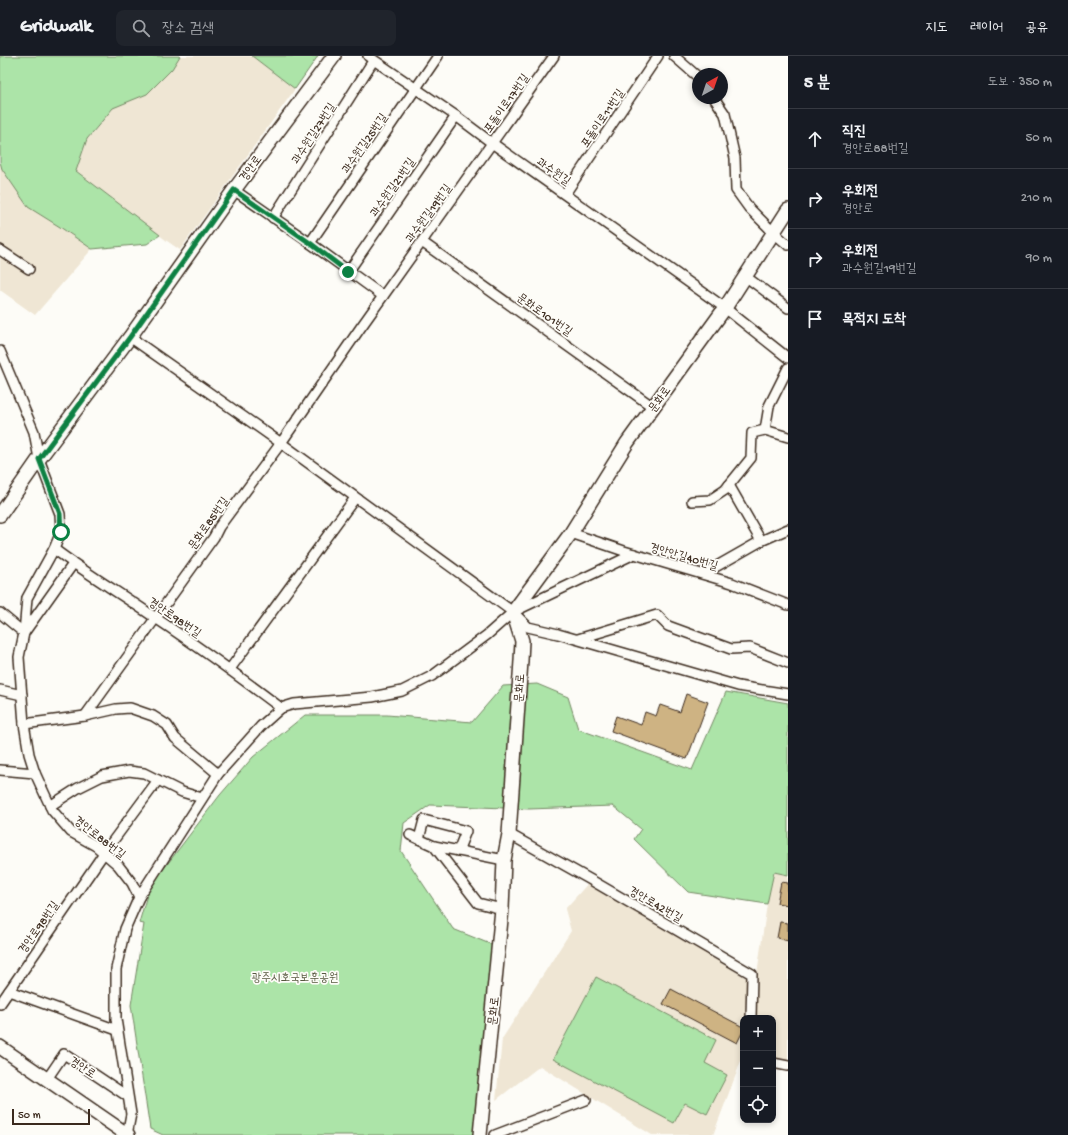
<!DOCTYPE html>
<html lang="ko">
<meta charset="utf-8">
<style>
body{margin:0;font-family:"Gochi Hand","Poor Story",sans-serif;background:#20242c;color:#f1f3f6}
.controls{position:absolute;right:12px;bottom:12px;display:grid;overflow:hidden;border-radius:8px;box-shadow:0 2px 6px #0003}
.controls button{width:36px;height:36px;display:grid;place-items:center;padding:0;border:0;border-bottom:1px solid #363941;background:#171b24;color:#f1f3f6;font:20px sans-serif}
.compass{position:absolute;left:692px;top:12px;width:36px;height:36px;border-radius:50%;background:#171b24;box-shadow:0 2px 6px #0003;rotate:40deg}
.scale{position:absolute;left:12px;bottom:10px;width:78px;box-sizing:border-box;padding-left:4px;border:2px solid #3b2a1e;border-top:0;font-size:11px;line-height:14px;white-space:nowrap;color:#3b2a1e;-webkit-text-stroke:3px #fdfcf7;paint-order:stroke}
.stop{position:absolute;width:12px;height:12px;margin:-9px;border:3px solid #0b8043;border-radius:50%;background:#fff}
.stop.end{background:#0b8043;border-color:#fff;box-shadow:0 1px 4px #0008}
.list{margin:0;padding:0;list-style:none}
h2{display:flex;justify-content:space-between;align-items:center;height:52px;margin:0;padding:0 16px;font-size:17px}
h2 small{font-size:13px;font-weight:400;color:#9ea1a6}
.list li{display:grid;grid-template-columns:26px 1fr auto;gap:12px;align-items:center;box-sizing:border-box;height:60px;padding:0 16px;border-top:1px solid #363941}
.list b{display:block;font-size:15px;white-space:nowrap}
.list p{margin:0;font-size:13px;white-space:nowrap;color:#9ea1a6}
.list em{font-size:13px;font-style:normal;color:#9ea1a6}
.icon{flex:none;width:22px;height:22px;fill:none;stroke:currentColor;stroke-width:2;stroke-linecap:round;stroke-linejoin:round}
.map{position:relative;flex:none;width:788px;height:1079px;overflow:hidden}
header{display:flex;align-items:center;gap:24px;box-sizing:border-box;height:56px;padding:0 20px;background:#171b24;border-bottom:1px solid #363941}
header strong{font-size:19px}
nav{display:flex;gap:22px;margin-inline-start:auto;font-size:14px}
.search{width:280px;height:36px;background:#20242c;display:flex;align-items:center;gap:10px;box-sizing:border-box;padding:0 14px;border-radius:8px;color:#9ea1a6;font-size:15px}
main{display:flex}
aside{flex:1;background:#171b24}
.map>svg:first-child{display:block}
</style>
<header>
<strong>Gridwalk</strong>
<div class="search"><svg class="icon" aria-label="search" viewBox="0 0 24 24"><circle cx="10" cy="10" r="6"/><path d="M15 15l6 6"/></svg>장소 검색</div>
<nav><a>지도</a><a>레이어</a><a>공유</a></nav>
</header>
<main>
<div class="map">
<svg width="788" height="1079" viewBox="0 0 788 1079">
<rect width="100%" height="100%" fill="#fdfcf7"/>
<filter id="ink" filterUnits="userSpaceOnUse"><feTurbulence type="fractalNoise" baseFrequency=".025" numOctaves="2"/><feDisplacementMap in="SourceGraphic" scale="8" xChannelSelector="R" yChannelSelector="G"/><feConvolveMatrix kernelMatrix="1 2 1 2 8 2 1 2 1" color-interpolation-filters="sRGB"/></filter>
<g filter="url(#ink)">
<!-- built -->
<g fill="#efe6d4">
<path d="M180 0H252L295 33 180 194 167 185 76 115 87 83 113 52 147 38 172 13Z"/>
<path d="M0 106 2 113 28 151 60 171 92 193 35 259 0 234Z"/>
<path d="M774 816 788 819V1011L773 1009V962H756L757 918 767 848Z"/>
<path d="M591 824 748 923 745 962H743L741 1005 713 1079H652L540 1010 496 1044 502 983 571 875 565 853Z"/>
</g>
<!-- green -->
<g fill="#ace4a8" stroke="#748763">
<path d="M0 0H180L172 13 147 38 113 52 87 83 76 115 160 179 147 188 92 193 60 171 28 151 2 113 0 106Z"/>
<path d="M252 0H318L295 33Z"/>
<path d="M537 628 568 641 578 673 692 714 726 636 788 647V819L774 816 767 848 688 836 634 783 641 773 613 750 529 753 430 749 404 767 401 795 453 873 495 890 479 1079H163L150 1073 131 949 144 868 139 867 149 832 220 739 253 701 305 659H387L472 666 503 630Z"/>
<path d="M596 921 716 984 705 1007 727 1019 707 1058 685 1047 674 1067 553 1003Z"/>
</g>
<!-- building -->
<g fill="#ceb383" stroke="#3b2a1e">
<path d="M686 638 708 646 687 703 611 675 616 660 641 669 645 656 656 660 660 649 680 656Z"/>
<path d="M781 826 788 827V849L777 847Z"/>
<path d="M780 866 788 867V885L777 882Z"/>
<path d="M671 933 743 971V975L737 987 663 948Z"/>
</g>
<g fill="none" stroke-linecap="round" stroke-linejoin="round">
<!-- street casing -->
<g stroke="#3b2a1e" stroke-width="12">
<g id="street">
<path d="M368 0 456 60 492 87 725 252 788 302"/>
<path d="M674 0 698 21"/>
<path d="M714 42 725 58 735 102 736 134 749 152 773 176 788 189"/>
<path d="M234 134 310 187 383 240"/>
<path d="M565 138 658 0"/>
<path d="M273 162 373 5"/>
<path d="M422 186 653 351"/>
<path d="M310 187 438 0"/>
<path d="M0 194 29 213"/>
<path d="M348 216 456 60"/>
<path d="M745 220 788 252"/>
<path d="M130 281 281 387 513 556 528 571 558 578 738 630 788 638"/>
<path d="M0 295 34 376 39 403 60 458 61 476 54 493 27 542 24 577 19 601 24 668 29 698 35 717 52 754 71 776 96 790 118 809 132 827 139 841 125 873 116 913V963L131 1058 127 1079"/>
<path d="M788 312 769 350 765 374 788 381"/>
<path d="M729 429 761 485"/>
<path d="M692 445 710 444 725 434 751 402 752 377 765 374"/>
<path d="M571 477 624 495 732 527 788 549"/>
<path d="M54 493C87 518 123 539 157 563 199 591 240 621 281 652"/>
<path d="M703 518 761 485 788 473"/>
<path d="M0 557 24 577 73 508"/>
<path d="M578 583 657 559 668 570 731 593 750 592 788 607"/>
<path d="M230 613 355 442"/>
<path d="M0 634 22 639"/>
<path d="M85 660 214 481 219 471 281 387 361 271 554 0"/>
<path d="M24 668 85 660 116 653 130 652 153 660 167 669 175 682 218 718"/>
<path d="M0 714 35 717"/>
<path d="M50 750 78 732 102 720 129 715 144 717 182 736 202 742"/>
<path d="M509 778 591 824 752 918 751 962"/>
<path d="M410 779 434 790 504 804"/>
<path d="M419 783 424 764 466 775 458 795"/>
<path d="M434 790 478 847 502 853"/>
<path d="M139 841 218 718 261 670 281 652 294 648 372 641 402 635 432 620 487 579 513 556 634 498"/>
<path d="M9 935 117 974"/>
<path d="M0 948 104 797 158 724"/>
<path d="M773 1007 788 1010"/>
<path d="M47 1023 64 998 127 1040"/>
<path d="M495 1079 586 1044"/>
</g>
</g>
<!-- secondary casing -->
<g stroke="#3b2a1e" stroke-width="16">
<g id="secondary">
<path d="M0 459 39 403 130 281 234 134 334 0"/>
<path d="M0 991 128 1079"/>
<path d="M480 1079 502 853 504 804 509 778 521 605 522 585 513 556 571 477 627 387 725 252 788 154"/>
</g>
</g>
<!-- street -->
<use href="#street" stroke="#fdfcf7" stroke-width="9"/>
<!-- secondary -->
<use href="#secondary" stroke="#fdfcf7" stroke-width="13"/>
</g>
</g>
<g fill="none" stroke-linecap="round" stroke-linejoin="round" filter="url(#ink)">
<!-- route -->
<path stroke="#0b8043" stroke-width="5" d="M61 476 60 458 39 403 130 281 234 134 310 187 348 216"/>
</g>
<g text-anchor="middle" stroke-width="3.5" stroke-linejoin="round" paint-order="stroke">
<!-- street labels -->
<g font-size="12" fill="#3b2a1e" stroke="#fdfcf7">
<text transform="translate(506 47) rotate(-55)" y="4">포돌이로17번길</text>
<text transform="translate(602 62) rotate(-56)" y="4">포돌이로11번길</text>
<text transform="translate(313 77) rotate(-57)" y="4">과수원길27번길</text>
<text transform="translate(364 87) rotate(-55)" y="4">과수원길25번길</text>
<text transform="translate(250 112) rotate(-53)" y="4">경안로</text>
<text transform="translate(554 115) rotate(35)" y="4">과수원길</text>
<text transform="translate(392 131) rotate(-55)" y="4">과수원길21번길</text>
<text transform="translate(428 157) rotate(-54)" y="4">과수원길19번길</text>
<text transform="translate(545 258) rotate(35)" y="4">문화로101번길</text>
<text transform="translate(659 343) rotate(-54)" y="4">문화로</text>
<text transform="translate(208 467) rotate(-55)" y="4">문화로85번길</text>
<text transform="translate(684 500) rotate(16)" y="4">경안안길40번길</text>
<text transform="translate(175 561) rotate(34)" y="4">경안로98번길</text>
<text transform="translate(519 632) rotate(-86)" y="4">문화로</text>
<text transform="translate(100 781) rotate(38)" y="4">경안로88번길</text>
<text transform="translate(656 848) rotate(30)" y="4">경안로42번길</text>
<text transform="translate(38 871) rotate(-55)" y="4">경안로98번길</text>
<text transform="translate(493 955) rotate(-84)" y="4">문화로</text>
<text transform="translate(83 1011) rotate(33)" y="4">경안로</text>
</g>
<!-- park labels -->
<g font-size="12" fill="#575840" stroke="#fdfcf7">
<text x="295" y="925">광주시호국보훈공원</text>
</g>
</g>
</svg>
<div class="controls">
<button>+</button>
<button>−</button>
<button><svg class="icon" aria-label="locate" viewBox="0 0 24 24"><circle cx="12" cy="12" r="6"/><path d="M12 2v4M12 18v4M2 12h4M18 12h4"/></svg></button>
</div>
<svg class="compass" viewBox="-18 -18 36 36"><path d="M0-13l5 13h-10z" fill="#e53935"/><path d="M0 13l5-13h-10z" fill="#9ea1a6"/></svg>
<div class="scale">50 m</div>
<div class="stop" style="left:61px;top:476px"></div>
<div class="stop end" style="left:348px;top:216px"></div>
</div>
<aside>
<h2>5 분<small>도보 · 350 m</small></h2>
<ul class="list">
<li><svg class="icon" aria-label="ahead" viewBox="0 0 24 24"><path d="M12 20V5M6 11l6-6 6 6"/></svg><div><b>직진</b><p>경안로88번길</p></div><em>50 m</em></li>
<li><svg class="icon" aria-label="right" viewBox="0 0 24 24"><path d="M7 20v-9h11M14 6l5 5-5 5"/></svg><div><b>우회전</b><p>경안로</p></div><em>210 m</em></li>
<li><svg class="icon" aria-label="right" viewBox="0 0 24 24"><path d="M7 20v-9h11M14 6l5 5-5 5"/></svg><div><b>우회전</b><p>과수원길19번길</p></div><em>90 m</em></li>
<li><svg class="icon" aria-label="arrive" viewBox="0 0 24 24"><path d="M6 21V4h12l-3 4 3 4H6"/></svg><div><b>목적지 도착</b></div></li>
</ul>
</aside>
</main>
